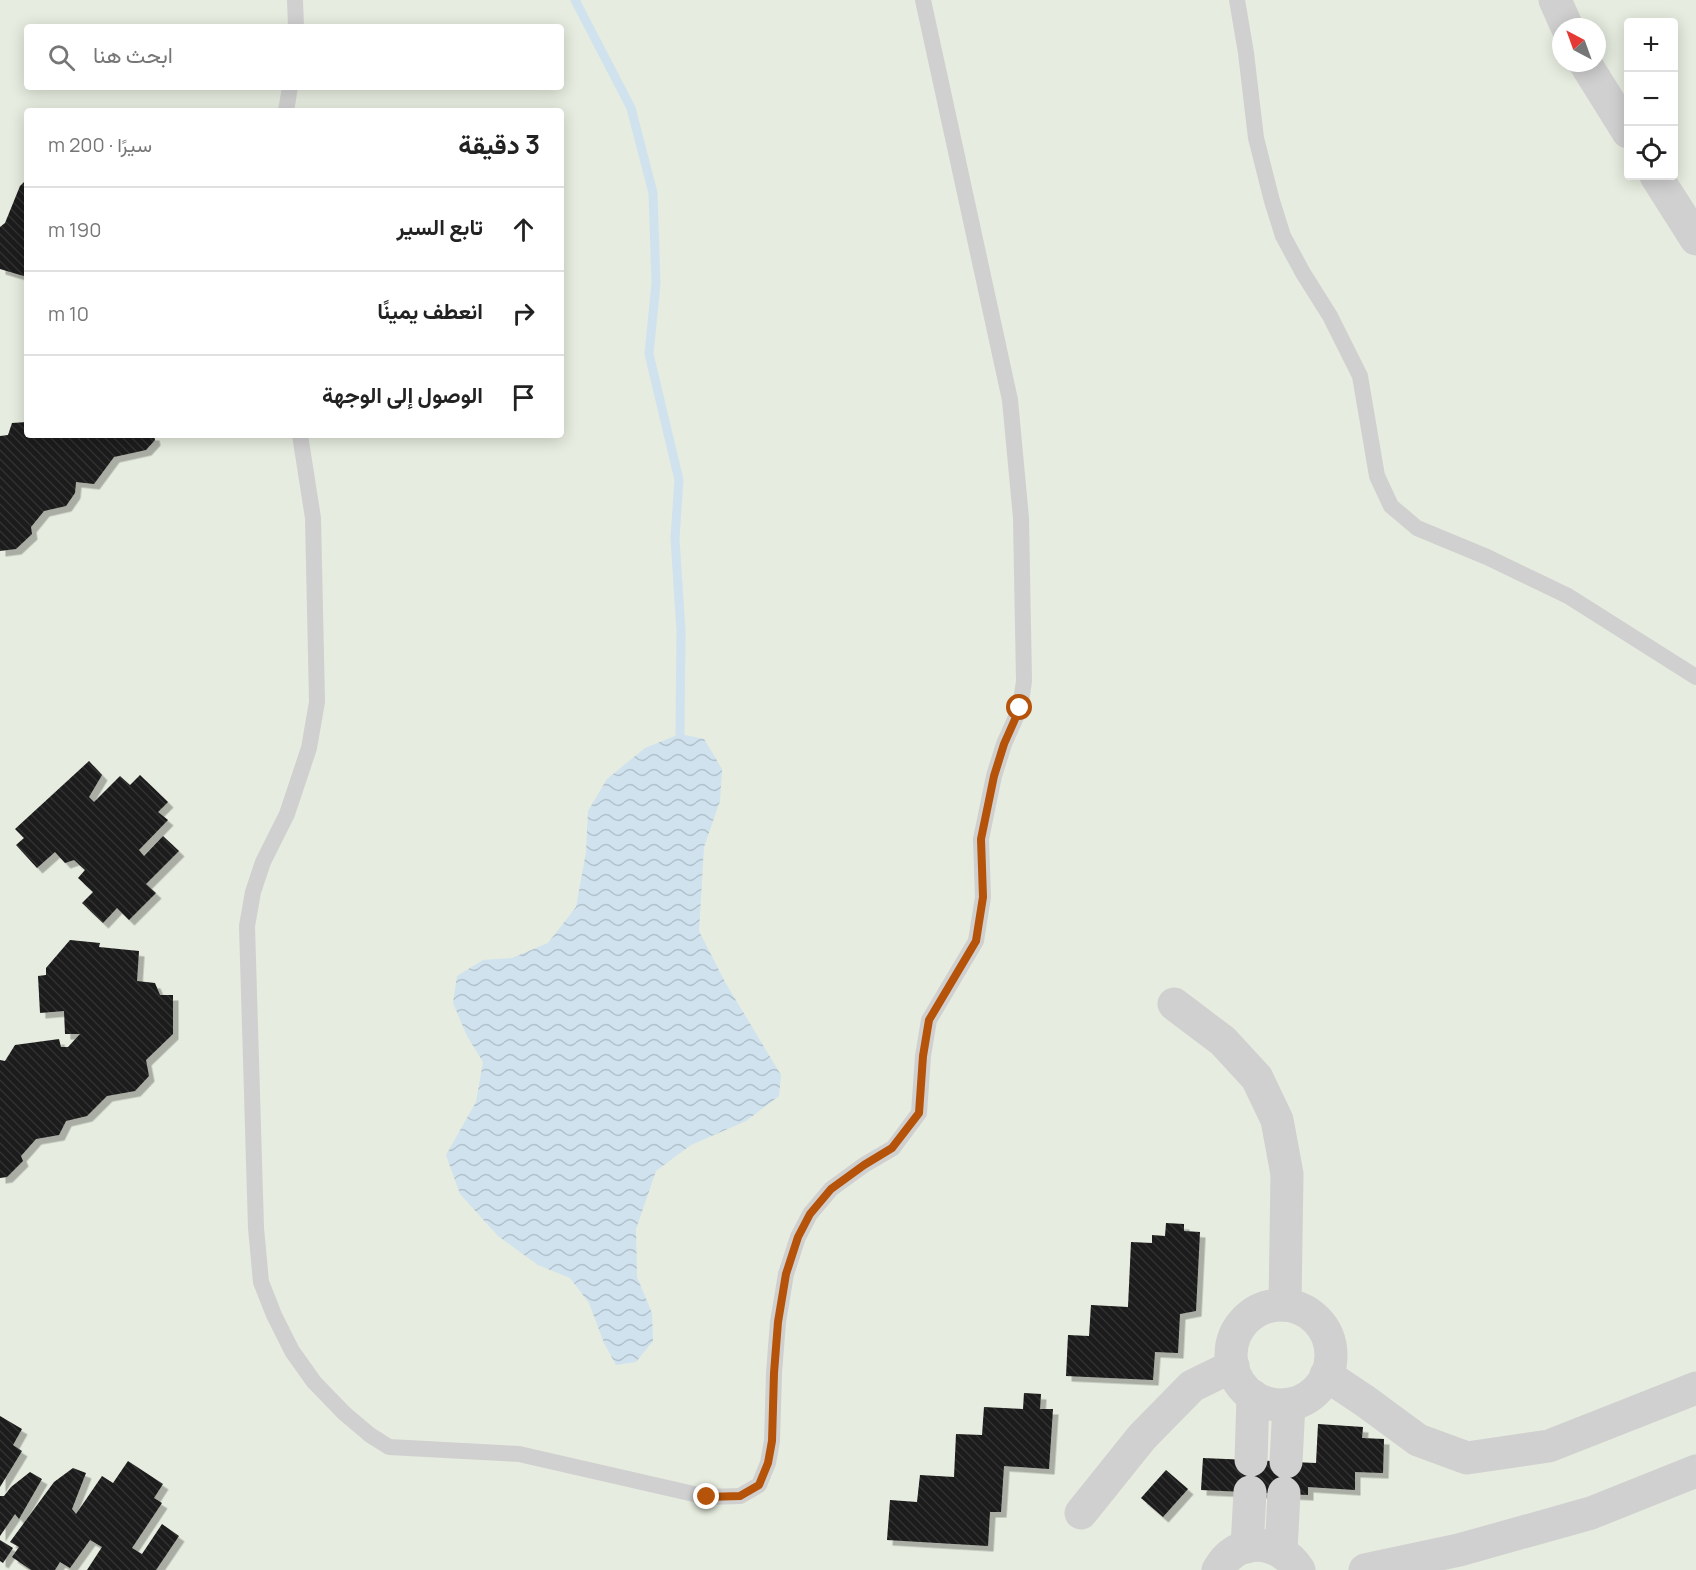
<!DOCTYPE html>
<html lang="ar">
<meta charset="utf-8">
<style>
body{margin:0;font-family:Manrope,Vazirmatn,sans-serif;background:#f2f2f2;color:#222;direction:rtl}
.controls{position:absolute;right:18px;top:18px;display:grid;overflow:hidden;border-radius:6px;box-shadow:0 3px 15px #0003}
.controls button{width:54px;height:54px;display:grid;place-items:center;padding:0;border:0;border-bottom:2px solid #e0e0e0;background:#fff;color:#222;font:30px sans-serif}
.compass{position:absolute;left:1552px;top:18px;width:54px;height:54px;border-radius:50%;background:#fff;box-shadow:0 3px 15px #0003;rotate:319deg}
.stop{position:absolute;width:18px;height:18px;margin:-14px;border:4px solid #b45309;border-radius:50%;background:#fff}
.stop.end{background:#b45309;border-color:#fff;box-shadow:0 2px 6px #0008}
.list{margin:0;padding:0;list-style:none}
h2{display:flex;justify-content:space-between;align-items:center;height:78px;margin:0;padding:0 24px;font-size:26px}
h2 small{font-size:20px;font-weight:400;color:#767676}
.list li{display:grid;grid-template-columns:39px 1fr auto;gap:18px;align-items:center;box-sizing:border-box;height:84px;padding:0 24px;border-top:2px solid #e0e0e0}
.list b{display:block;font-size:22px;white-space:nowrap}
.list em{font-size:20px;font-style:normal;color:#767676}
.icon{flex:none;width:33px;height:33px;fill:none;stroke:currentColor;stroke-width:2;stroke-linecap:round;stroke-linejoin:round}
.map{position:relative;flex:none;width:1696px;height:1570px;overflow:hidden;direction:ltr}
.search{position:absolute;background:#fff;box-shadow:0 3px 15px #0003;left:24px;top:24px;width:540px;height:66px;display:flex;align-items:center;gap:15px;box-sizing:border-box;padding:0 21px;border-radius:6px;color:#767676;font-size:22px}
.panel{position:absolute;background:#fff;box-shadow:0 3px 15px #0003;left:24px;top:108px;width:540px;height:330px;border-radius:6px;direction:rtl}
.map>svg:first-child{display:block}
</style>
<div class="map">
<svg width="1696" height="1570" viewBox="0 0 1696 1570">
<defs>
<pattern id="water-waves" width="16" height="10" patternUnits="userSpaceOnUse" patternTransform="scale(1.5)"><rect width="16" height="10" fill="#cfe2ee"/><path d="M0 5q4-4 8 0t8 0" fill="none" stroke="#b2c2cd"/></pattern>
<pattern id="building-back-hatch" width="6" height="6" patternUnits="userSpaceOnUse" patternTransform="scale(1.5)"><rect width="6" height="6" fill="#1a1a1a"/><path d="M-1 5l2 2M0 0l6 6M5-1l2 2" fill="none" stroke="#333"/></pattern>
<filter id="shadow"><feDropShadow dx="5.5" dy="5.5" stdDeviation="0" flood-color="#0004"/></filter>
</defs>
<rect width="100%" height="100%" fill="#fff"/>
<!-- green -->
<path fill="#e6ecdf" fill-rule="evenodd" d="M0 0H1696V1570H0ZM1628 22H1674V176H1628ZM27 27H561V87H27ZM1561 27H1597V63H1561ZM27 111H561V435H27Z"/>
<!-- water -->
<path fill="url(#water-waves)" d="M680 734 704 739 722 769 720 801 704 847 699 931 725 982 781 1075 779 1096 746 1121 691 1145 656 1171 636 1229 637 1277 652 1313 653 1341 636 1362 616 1365 604 1343 589 1303 570 1278 538 1265 498 1236 460 1194 446 1155 476 1102 483 1062 467 1036 453 1003 457 976 483 960 512 958 548 943 576 907 586 852 588 811 607 779 645 748Z"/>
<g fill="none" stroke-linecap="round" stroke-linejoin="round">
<!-- stream -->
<path stroke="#cfe2ee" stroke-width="9" d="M575 0 631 108 653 193 656 283 649 354 679 480 675 538 681 631 680 734"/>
</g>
<!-- building -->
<g fill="url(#building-back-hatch)" filter="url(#shadow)">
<path d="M27 179V277L0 269V227L5 223 20 186Z"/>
<path d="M27 422V435H154L155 440 146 450 114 457 94 484 76 482 75 493 66 506 44 511 31 527 32 534 16 549 0 551V436L8 435 12 423Z"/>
<path d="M89 761 102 775 89 797 94 802 120 776 130 785 140 775 168 802 158 812 168 820 139 850 144 856 163 836 179 851 146 884 156 893 129 920 117 908 103 923 82 903 93 892 78 878 85 870 74 860 65 863 55 852 37 868 16 845 24 838 15 829Z"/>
<path d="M70 940 100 943 99 947 139 951 137 981 155 983 160 995H173V1034L146 1060 149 1076 135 1091 107 1096 87 1116 66 1121 59 1135 36 1139 21 1156 23 1161 7 1177 0 1178V1060L5 1061 15 1045 59 1039 61 1047H68L80 1034H65L64 1011 40 1013 38 976 46 975V968Z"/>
<path d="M1166 1223 1184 1224V1231L1200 1232 1196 1311 1180 1314 1178 1353 1155 1352 1153 1380 1066 1376 1068 1335 1089 1336 1091 1305 1128 1307 1131 1242 1152 1243V1235L1165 1236Z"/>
<path d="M1024 1393 1041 1394 1040 1409H1053L1049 1469 1004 1466 1001 1512H990L988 1546 887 1540 890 1500 917 1502 920 1475 954 1477 956 1434 982 1435 984 1407 1023 1409Z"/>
<path d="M0 1416 22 1429 13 1445 22 1451 0 1487Z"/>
<path d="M1318 1424 1363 1427 1362 1438 1384 1439 1383 1473 1355 1472V1490L1308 1487V1495L1201 1490 1203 1458 1316 1463Z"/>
<path d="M128 1461 163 1484 154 1498 162 1503 132 1548 142 1554 162 1524 179 1536 156 1570H87L102 1547 90 1540 70 1568 60 1562 55 1570H31L12 1557 19 1547 10 1542 54 1482 73 1468 86 1473 72 1509 76 1514 102 1476 113 1483Z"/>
<path d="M1166 1470 1188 1489 1163 1517 1141 1498Z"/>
<path d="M30 1472 42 1479 19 1519 15 1514 0 1536V1496H4L11 1487Z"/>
<path d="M0 1540 13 1548 3 1563 0 1561Z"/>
</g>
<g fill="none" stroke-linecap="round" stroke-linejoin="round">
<!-- service -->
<g stroke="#d0d0d0" stroke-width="16">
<path d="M295 0 296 27"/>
<path d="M1237 0 1246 53 1256 138 1272 201 1283 236 1303 273 1330 316 1360 376 1377 476 1391 506 1417 528 1487 557 1568 596 1696 677"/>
<path d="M286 111 290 87"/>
<path d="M300 435 313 518 317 702 309 748 287 814 263 862 253 892 247 926 256 1228 261 1282 274 1315 292 1351 314 1382 344 1413 370 1435 389 1447 519 1454 707 1497 740 1496 759 1485 768 1463 772 1441 774 1373 778 1322 786 1274 798 1237 810 1214 831 1189 864 1165 893 1148 919 1113 923 1056 929 1020 976 941 983 897 981 839 994 776 1004 744 1020 708 1024 681 1021 518 1010 400 923 0"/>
</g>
<!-- minor -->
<g stroke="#d0d0d0" stroke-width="33">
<path d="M1555 0 1567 27"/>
<path d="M1585 63 1628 132"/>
<path d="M1656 176 1696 239"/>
<path d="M1174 1004 1223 1041 1257 1078 1277 1120 1287 1174 1285 1305"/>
<circle cx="1281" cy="1355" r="50"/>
<path d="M1326 1375 1365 1401 1418 1440 1467 1458 1549 1446 1696 1388"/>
<path d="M1251 1460 1253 1396"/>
<path d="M1286 1462 1289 1404"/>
<path d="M1081 1513 1142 1437 1192 1386 1233 1366"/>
<path d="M1247 1547 1250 1492"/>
<path d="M1281 1551 1284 1493"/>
<path d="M1218 1570C1237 1535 1279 1539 1299 1570"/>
<path d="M1365 1570 1459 1550 1591 1513 1696 1471"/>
</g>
</g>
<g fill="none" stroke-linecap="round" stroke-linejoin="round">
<!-- route -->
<path stroke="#b45309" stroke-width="8" d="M707 1497 740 1496 759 1485 768 1463 772 1441 774 1373 778 1322 786 1274 798 1237 810 1214 831 1189 864 1165 892 1148 919 1113 923 1056 929 1020 976 941 983 897 981 839 994 776 1004 744 1020 708"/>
</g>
</svg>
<div class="controls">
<button>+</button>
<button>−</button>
<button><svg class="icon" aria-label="locate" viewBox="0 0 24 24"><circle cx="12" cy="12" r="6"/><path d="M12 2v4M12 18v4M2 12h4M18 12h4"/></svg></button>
</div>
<svg class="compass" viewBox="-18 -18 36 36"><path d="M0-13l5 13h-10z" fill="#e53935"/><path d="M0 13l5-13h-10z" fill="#767676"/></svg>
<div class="stop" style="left:1020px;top:708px"></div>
<div class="stop end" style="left:707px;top:1497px"></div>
<div class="search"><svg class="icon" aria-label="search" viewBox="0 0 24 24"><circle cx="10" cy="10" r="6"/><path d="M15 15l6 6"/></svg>ابحث هنا</div>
<section class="panel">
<h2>3 دقيقة<small>سيرًا · 200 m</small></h2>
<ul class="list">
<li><svg class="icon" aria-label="ahead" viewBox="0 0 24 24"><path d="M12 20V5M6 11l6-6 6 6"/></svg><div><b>تابع السير</b></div><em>190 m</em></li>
<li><svg class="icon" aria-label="right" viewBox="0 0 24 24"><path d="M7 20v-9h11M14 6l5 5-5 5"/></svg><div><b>انعطف يمينًا</b></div><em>10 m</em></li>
<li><svg class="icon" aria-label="arrive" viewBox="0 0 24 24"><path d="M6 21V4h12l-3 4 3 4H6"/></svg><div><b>الوصول إلى الوجهة</b></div></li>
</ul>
</section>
</div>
